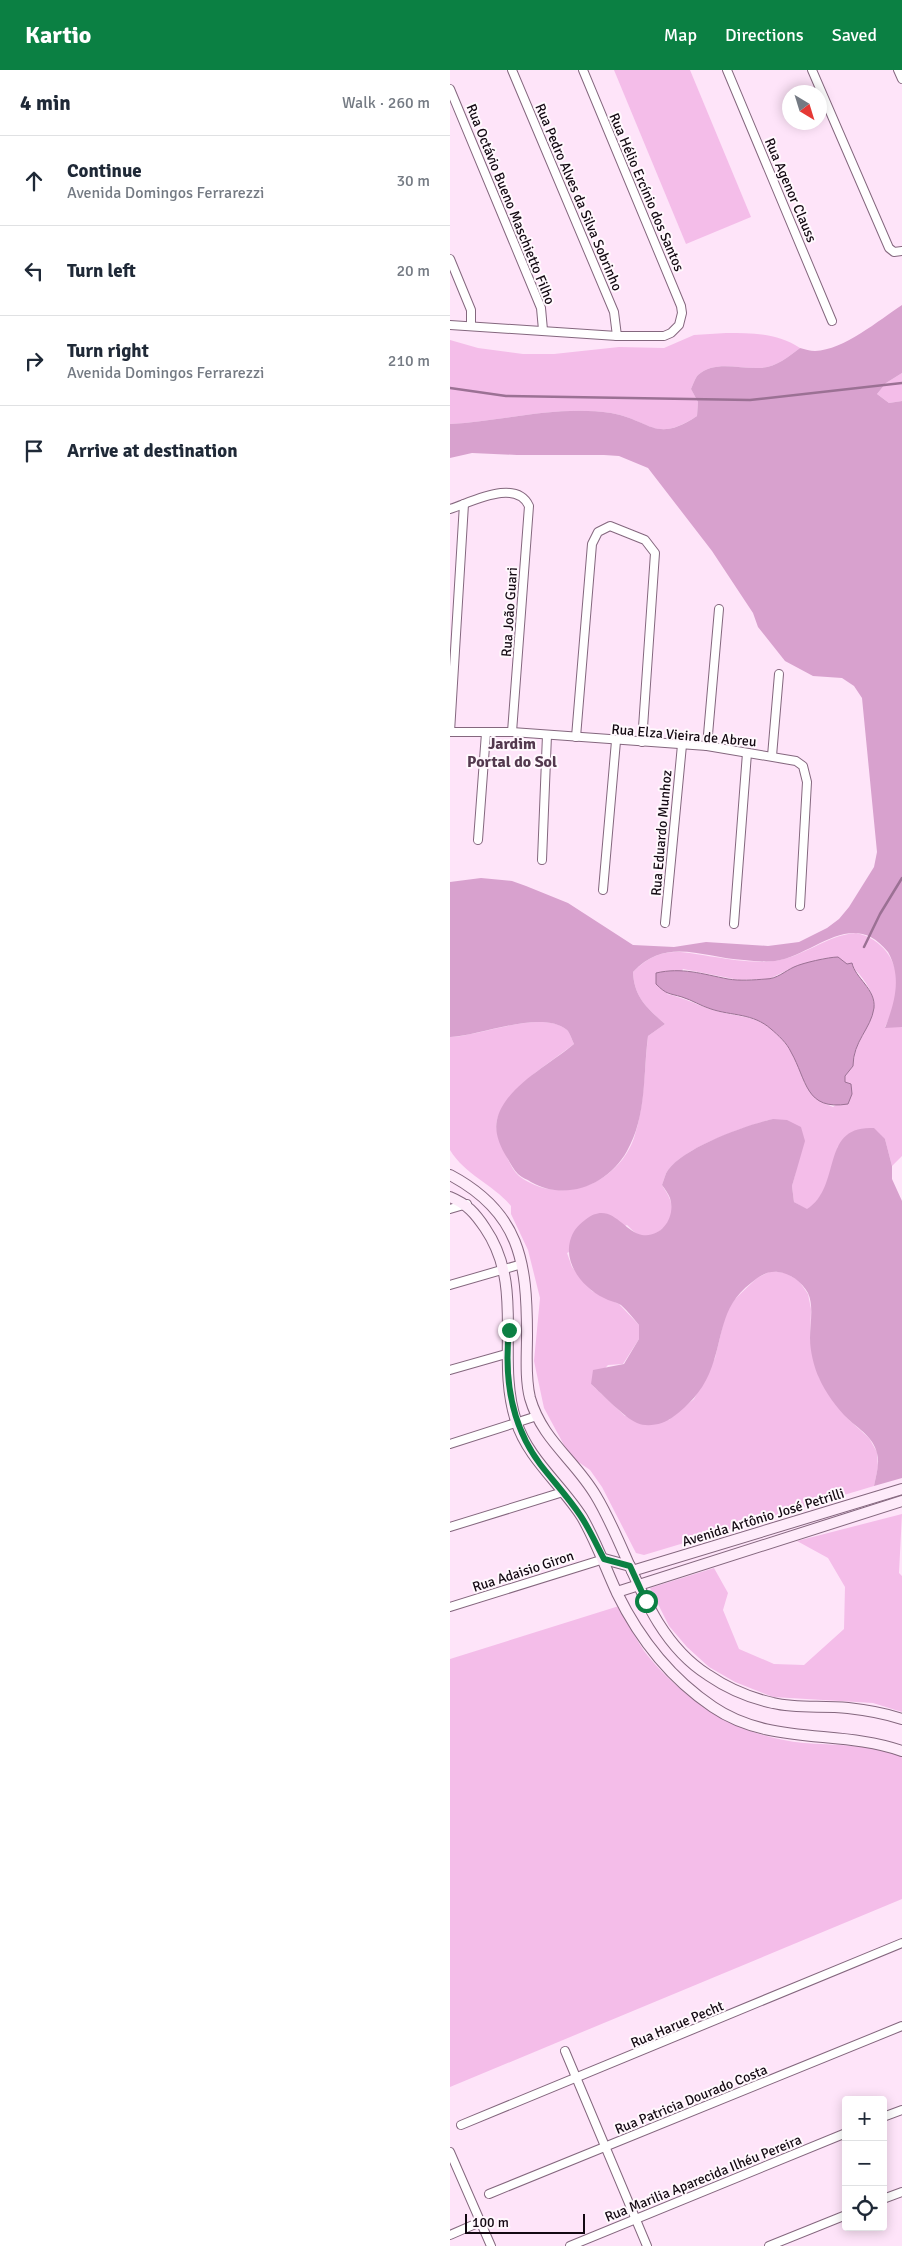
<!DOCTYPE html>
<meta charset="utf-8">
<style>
body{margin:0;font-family:Signika,sans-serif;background:#f6f6f7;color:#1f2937}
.controls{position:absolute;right:15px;bottom:15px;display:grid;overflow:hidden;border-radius:5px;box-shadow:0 2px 12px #0003}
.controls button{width:45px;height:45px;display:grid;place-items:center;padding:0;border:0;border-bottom:1px solid #e0e1e3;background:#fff;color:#1f2937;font:25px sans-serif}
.compass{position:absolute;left:332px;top:15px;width:45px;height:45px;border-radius:50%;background:#fff;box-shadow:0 2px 12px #0003;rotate:142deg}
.scale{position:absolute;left:15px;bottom:12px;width:120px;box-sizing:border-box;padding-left:5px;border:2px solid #130912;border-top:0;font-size:14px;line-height:18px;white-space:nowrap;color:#130912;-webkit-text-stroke:4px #fff8fd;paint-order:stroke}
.stop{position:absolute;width:15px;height:15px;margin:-11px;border:4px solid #0b8043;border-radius:50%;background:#fff}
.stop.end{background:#0b8043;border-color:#fff;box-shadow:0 1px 5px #0008}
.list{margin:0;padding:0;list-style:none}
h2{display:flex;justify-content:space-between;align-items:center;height:65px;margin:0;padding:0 20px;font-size:21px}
h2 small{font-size:16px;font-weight:400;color:#747a83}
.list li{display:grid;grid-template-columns:32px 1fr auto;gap:15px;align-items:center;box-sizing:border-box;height:90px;padding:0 20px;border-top:1px solid #e0e1e3}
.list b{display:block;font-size:19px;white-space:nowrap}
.list p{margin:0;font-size:16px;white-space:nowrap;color:#747a83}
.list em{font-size:16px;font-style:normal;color:#747a83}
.icon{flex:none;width:28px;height:28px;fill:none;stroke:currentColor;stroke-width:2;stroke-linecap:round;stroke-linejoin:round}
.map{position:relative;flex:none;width:452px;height:2176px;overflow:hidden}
header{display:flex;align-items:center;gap:30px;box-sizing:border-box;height:70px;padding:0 25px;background:#0b8043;color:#fff}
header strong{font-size:24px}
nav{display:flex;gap:28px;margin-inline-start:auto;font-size:18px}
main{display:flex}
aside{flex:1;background:#fff}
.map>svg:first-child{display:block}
</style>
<header>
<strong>Kartio</strong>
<nav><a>Map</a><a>Directions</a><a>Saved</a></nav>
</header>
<main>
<aside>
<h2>4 min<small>Walk · 260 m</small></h2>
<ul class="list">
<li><svg class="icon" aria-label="ahead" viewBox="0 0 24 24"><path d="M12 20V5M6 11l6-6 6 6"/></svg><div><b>Continue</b><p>Avenida Domingos Ferrarezzi</p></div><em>30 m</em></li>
<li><svg class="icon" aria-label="left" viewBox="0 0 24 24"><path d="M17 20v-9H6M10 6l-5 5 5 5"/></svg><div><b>Turn left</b></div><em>20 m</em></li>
<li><svg class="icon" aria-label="right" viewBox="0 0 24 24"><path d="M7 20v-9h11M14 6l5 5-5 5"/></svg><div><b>Turn right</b><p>Avenida Domingos Ferrarezzi</p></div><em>210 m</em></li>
<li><svg class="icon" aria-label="arrive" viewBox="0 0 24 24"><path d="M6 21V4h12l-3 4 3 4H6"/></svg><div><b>Arrive at destination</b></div></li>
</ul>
</aside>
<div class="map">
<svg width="452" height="2176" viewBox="0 0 452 2176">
<rect width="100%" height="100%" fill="#fee4f9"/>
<!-- green -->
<g fill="#f4bde9" fill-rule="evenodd">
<path d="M164 0H240L301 147 236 174Z"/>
<path d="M276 263C302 263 328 263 350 278 338 287 325 298 309 298 290 299 264 290 248 305 245 308 243 315 241 319L248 332 247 346C204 374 201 350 161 343 108 335 53 351 0 354V270L28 278 73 284H104L169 277 214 278 244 265Z"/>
<path d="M452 303V331L439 333 427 324 436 313Z"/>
<path d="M406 863C436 869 452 898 447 928 445 938 439 948 435 957H452V1086L442 1096 435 1069 388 1076C381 1100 378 1125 357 1140L344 1132 342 1116 346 1101 323 1049C295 1056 235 1077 218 1100 215 1104 214 1110 212 1115 217 1123 222 1130 222 1140 222 1155 204 1170 189 1165 185 1163 180 1158 177 1155L117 1183 122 1197 142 1221 169 1234 189 1255V1269L173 1294 158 1295 141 1314 175 1346 219 1350 244 1329 265 1288 276 1242 285 1229 307 1208 321 1201 336 1203 349 1211 358 1224 361 1239 360 1269 369 1308 397 1348 419 1368 427 1382 428 1397 424 1416 194 1485 186 1483 152 1417 140 1400 127 1391 115 1377 94 1338 84 1291 90 1228 78 1180 61 1144V1136C44 1115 15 1105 0 1080V967C30 966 93 939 117 960 120 963 122 970 124 974 96 996 63 1013 48 1047 44 1057 48 1067 52 1076 57 1086 61 1099 69 1106 110 1137 168 1114 184 1068 195 1035 194 1000 198 966L215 954C197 938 184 927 183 902 211 874 231 882 265 887 283 890 304 893 323 891 353 888 376 865 406 863ZM374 888C381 890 389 891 396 894 409 899 426 924 424 938 420 960 403 971 403 996L395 1006V1012L401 1014 402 1024 383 1037C346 1022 358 1004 339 978 311 941 298 951 260 939 245 934 232 927 217 924L233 899 289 910 319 909 346 896 362 893Z"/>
<path d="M452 1444 449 1503 452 1506V1642L423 1633 323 1627 285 1612 259 1597 237 1577 219 1556 200 1518 264 1498 278 1523 273 1540 289 1579 324 1594 354 1595 394 1559 395 1517 378 1488 347 1471Z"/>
<path d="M169 1536C178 1552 186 1571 198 1586 238 1634 290 1667 354 1673 378 1675 432 1675 452 1686V1829L0 2017V1589Z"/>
</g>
<!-- forest -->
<g fill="#d8a1ce">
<path d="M452 235V303L436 313 427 324 439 333 452 331V957L435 958C445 932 452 907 438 882 402 837 365 885 325 891 315 892 304 891 294 890 253 888 217 866 183 902 184 927 197 938 215 954L198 966C193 1004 197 1046 177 1081 158 1115 116 1132 81 1112 77 1109 72 1108 68 1104 63 1099 60 1092 56 1086 50 1076 44 1062 47 1050 54 1017 101 994 124 974 122 970 120 963 117 960 92 939 30 966 0 967V812L31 808 62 811 76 816 118 833 183 875 224 877 256 872 318 876 349 872 377 858 389 849 399 837 424 797 427 782 412 628 404 616 392 608 363 606 335 591 308 557 303 543 262 481 198 398 169 386 154 385H67L22 383 0 388V354C53 351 108 335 161 343 201 350 205 374 247 346L248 332 241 319C243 315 245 308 248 305 264 290 290 299 309 298 325 298 338 287 350 278 355 279 360 281 365 281 394 280 429 250 452 235Z"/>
<path d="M323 1049 337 1050 351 1057 355 1071 342 1116 344 1132 357 1139C393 1116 369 1055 424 1058L435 1069 442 1096V1109L452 1131V1408L424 1416C426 1405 430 1394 427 1383 423 1367 409 1359 398 1349 387 1338 375 1322 369 1308 364 1297 360 1281 360 1268 360 1254 364 1236 358 1223 352 1212 340 1203 328 1202 317 1201 309 1206 301 1213 268 1238 274 1270 259 1304 251 1322 239 1335 223 1347 214 1354 198 1358 187 1353 175 1348 152 1324 141 1314L143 1300 174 1294 189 1269V1255C183 1248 178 1241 171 1235 166 1232 159 1231 154 1228 133 1218 114 1194 120 1171 123 1161 127 1156 135 1150 161 1129 173 1162 192 1165 212 1168 226 1147 220 1128 218 1123 215 1119 212 1115 214 1110 215 1104 218 1100 235 1077 296 1055 323 1049Z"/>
</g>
<!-- water -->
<path fill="#d59ecb" stroke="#9b7194" d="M388 887 397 894 402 893C405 908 426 919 424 938 421 959 403 971 403 996L395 1006V1012L401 1014 402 1024 398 1034C355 1041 357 1010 341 982 337 973 328 965 321 959 303 943 282 946 261 939 251 936 242 930 232 927 219 923 217 925 206 914V903C232 897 252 904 278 909 290 911 303 910 316 909 327 909 335 901 344 897 352 893 379 887 388 887Z"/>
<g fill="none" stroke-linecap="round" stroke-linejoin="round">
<!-- stream -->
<g stroke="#9b7194" stroke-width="2.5">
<path d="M0 318 56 326 300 330 452 313"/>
<path d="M414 877 430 844 452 808"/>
</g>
<!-- street casing -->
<g stroke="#84677e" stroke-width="10">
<g id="street">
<path d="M62 0 164 242 167 266"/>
<path d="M277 0 382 251"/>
<path d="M362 0 439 178 444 182 452 181"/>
<path d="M448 0 452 9"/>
<path d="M0 19 91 238 93 260"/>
<path d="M0 189 21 240V256"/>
<path d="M0 255 167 266H214L221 263 229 255 232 243 231 236 133 0"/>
<path d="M0 439C22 432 66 408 79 436L62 662"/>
<path d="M0 662H62L257 676 346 691 353 696 357 712 350 836"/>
<path d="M0 662 14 434"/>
<path d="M126 667 142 474 148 462 160 456 195 470 205 483 192 672"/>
<path d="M257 676 269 539"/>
<path d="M322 686 329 604"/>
<path d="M28 770 36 663"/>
<path d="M92 790 97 665"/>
<path d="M153 820 166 671"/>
<path d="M215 853 232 675"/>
<path d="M284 854 297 683"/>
<path d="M0 1139 17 1134"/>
<path d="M0 1215 72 1194"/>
<path d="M0 1300 56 1284"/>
<path d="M0 1374 87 1346"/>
<path d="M0 1457 113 1422"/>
<path d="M0 1537 154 1489"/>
<path d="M115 1981 197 2176"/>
<path d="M433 2047 452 2040"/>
<path d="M11 2055 452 1873"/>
<path d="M0 2082 41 2176"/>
<path d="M39 2124 452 1956"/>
<path d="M433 2129 452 2122"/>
<path d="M0 2165 30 2152"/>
<path d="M120 2176 396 2063"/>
<path d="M319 2176 396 2145"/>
</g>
</g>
<!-- secondary casing -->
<g stroke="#84677e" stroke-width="12">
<g id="secondary">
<path d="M0 1105C70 1142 77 1192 77 1265 77 1286 75 1308 80 1328 92 1370 125 1390 146 1426 181 1484 196 1566 258 1605 277 1618 300 1628 323 1633 347 1639 373 1635 398 1638 416 1640 434 1643 452 1649"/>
<path d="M0 1127C17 1134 25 1143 35 1158 76 1218 45 1286 66 1351 78 1389 111 1414 132 1447 146 1471 155 1497 167 1523 190 1570 220 1608 263 1637 320 1676 390 1659 452 1681"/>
<path d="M154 1489 180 1496"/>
<path d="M182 1501 452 1419"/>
<path d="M167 1522 452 1431"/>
</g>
</g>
<!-- street -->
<use href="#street" stroke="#fff" stroke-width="8"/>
<!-- secondary -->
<use href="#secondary" stroke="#feebfa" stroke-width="10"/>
</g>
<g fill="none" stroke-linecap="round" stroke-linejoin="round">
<!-- route -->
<path stroke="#0b8043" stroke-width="6" d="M59 1260C54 1308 60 1354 90 1394 103 1411 118 1427 130 1445 139 1458 146 1474 154 1489L180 1496 196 1531"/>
</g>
<g text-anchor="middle" stroke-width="4" stroke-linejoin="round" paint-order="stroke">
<!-- street labels -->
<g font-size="14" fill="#130912" stroke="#fff8fd">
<text transform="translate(341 120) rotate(67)" y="5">Rua Agenor Clauss</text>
<text transform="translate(197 122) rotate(67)" y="5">Rua Hélio Ercínio dos Santos</text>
<text transform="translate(129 127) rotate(67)" y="5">Rua Pedro Alves da Silva Sobrinho</text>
<text transform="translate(61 134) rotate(68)" y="5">Rua Octávio Bueno Maschietto Filho</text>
<text transform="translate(59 542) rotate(-86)" y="5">Rua João Guari</text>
<text transform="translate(234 665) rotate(5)" y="5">Rua Elza Vieira de Abreu</text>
<text transform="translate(211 763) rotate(-85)" y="5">Rua Eduardo Munhoz</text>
<text transform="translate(313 1447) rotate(-17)" y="5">Avenida Artônio José Petrilli</text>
<text transform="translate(73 1501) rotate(-18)" y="5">Rua Adaisio Giron</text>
<text transform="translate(227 1954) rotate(-23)" y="5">Rua Harue Pecht</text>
<text transform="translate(241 2029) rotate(-22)" y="5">Rua Patricia Dourado Costa</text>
<text transform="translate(253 2108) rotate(-22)" y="5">Rua Marilia Aparecida Ilhéu Pereira</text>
</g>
<!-- quarter labels -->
<g font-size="16" font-weight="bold" fill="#53394e" stroke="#fff8fd">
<text x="62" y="679">Jardim<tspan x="62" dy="18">Portal do Sol</tspan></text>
</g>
</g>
</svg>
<div class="controls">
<button>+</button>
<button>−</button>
<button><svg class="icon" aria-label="locate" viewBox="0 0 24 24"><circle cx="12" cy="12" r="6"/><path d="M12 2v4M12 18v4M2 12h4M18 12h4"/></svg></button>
</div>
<svg class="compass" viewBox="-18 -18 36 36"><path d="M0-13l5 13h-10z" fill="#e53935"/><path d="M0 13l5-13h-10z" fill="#747a83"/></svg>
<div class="scale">100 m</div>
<div class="stop" style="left:196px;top:1531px"></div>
<div class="stop end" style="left:59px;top:1260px"></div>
</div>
</main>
